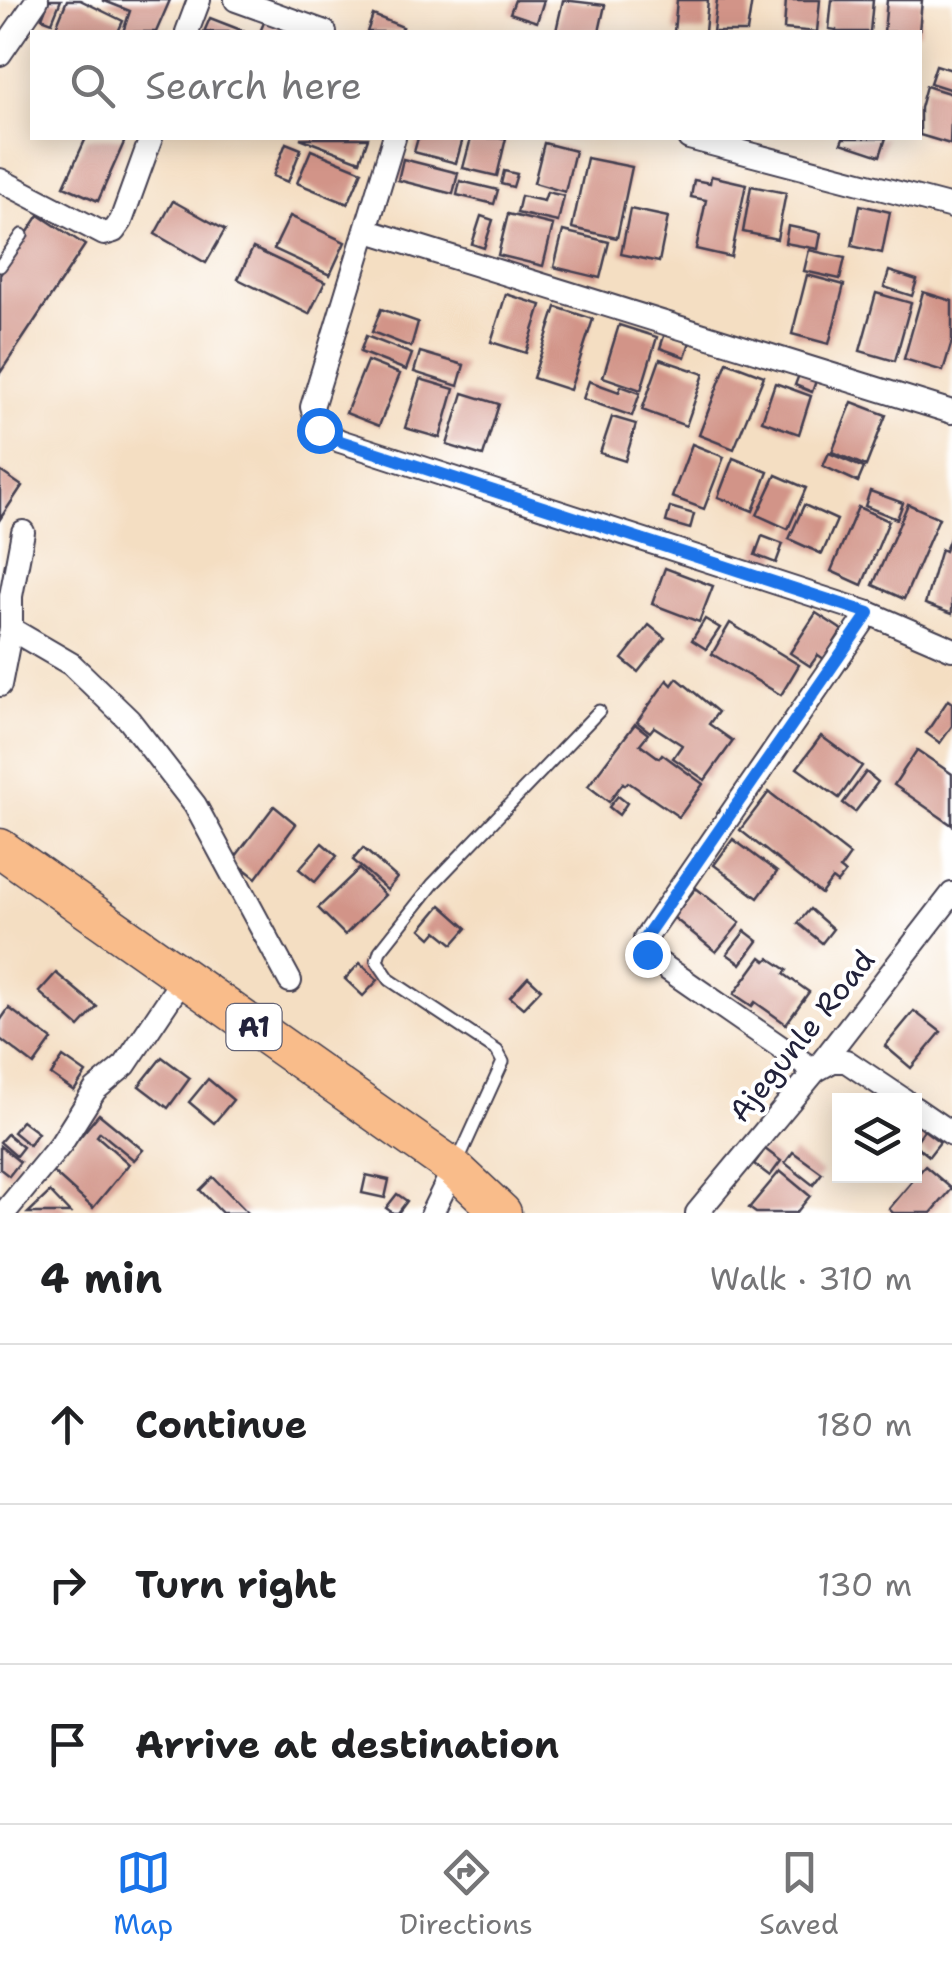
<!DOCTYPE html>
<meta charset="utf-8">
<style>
body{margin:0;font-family:"Shantell Sans",sans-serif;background:#f2f2f2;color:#202124}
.controls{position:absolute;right:30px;bottom:30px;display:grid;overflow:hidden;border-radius:0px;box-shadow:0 5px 25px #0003}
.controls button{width:90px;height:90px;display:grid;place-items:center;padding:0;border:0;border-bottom:2px solid #e0e0e0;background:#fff;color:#202124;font:50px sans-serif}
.stop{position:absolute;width:30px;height:30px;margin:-22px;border:8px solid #1a73e8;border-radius:50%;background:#fff}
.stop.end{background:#1a73e8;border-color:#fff;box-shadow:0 2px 10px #0008}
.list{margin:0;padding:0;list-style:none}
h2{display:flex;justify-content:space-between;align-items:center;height:130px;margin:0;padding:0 40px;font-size:42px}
h2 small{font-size:32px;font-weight:400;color:#757577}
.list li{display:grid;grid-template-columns:65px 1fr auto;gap:30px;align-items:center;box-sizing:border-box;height:160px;padding:0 40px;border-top:2px solid #e0e0e0}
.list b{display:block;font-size:38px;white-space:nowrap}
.list em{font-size:32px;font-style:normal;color:#757577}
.icon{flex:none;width:55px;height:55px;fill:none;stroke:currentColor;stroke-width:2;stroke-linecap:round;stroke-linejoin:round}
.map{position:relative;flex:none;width:952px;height:1213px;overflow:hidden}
.search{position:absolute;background:#fff;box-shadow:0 5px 25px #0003;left:30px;right:30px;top:30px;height:110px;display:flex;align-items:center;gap:25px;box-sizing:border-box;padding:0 35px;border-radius:0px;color:#757577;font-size:38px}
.sheet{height:610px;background:#fff}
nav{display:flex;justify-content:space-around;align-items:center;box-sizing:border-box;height:140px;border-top:2px solid #e0e0e0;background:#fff;font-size:28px;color:#757577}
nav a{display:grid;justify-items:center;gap:5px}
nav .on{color:#1a73e8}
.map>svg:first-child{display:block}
</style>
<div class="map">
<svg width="952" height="1213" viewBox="0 0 952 1213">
<rect width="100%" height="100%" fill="#fff"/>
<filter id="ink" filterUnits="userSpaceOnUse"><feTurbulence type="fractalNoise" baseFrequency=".01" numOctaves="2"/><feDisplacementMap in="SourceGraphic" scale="20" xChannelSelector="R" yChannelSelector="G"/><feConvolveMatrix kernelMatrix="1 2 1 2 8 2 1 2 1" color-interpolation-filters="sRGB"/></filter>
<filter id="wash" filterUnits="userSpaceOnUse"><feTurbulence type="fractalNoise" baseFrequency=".0048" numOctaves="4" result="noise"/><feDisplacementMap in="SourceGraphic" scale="40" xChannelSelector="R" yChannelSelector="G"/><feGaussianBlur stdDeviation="2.25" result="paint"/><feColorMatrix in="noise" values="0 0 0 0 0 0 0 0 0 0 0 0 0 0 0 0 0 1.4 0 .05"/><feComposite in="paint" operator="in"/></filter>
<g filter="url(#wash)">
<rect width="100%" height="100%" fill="#f4dec2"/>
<g id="blocks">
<!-- building -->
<g fill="#d29488">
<path d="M49 0H61L52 22 42 18Z"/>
<path d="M67 0H80L123 21 118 32H67L56 27Z"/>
<path d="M102 0H170L156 32H123L130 11Z"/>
<path d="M515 0H544L537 22 510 13Z"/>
<path d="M563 0 605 5 599 32 556 31Z"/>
<path d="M677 0H708L705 32H674Z"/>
<path d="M717 0H752L747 32H713Z"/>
<path d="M786 0H820L817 32 784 29Z"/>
<path d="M832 0H873L870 32H836V30L829 29Z"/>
<path d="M887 0H922L919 32H884Z"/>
<path d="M373 15 403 27 400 32H367Z"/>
<path d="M210 18 246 32H204Z"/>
<path d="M265 20 286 28 284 32H260Z"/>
<path d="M936 65 952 70V90L930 83Z"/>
<path d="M926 86 952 94 950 144 920 135V108Z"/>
<path d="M86 138H126L98 201 64 186Z"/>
<path d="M300 138H368L360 161Z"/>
<path d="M418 138H463L456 163 414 152Z"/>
<path d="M471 138H506L497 176 463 168Z"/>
<path d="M843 138H886L880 156 841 143Z"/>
<path d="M286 143 301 149 288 182 273 176Z"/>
<path d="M544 143 575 151 565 192 534 183Z"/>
<path d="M311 150 362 171 348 204 297 183Z"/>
<path d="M587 158 632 167 617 238 572 228Z"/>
<path d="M403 159 458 173 453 194 398 180Z"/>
<path d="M504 171 517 174 513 187 501 184Z"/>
<path d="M711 176 746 184 731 257 696 249 706 200 691 197 694 180 710 183Z"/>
<path d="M460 181 498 190 494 204 457 195Z"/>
<path d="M751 186 786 193 777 239 743 232Z"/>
<path d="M547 192 564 196 558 222 517 213 521 196 544 201Z"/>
<path d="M173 201 225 230 206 263 155 234Z"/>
<path d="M860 205 890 212 882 253 852 246Z"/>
<path d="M630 209 668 217 659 262 621 254Z"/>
<path d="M508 214 553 225 543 266 498 255Z"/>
<path d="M39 215 85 245 0 373V275Z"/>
<path d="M290 216 345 242 330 275 274 249Z"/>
<path d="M481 216 493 220 484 248 472 244Z"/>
<path d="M788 226 821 233 818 249 785 243Z"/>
<path d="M563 231 609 242 600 278 554 267Z"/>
<path d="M253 248 325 282 309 314 238 279Z"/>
<path d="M809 250 845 258 840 279 804 271Z"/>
<path d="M889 271 917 280 912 296 884 287Z"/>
<path d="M807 275 844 285 829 344 792 334Z"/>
<path d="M923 292 952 301V341L943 371 904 359Z"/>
<path d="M876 293 911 303 895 361 860 351Z"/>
<path d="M506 294 541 305 526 353 491 342Z"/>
<path d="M556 307 593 319 570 390 533 378Z"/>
<path d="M381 309 418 322 411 347 372 332Z"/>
<path d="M619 325 657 337 641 390 603 377Z"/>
<path d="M665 333 690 342 685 357 660 348Z"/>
<path d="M366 336 412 354 406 370 360 352Z"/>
<path d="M420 352 464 365 458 386 414 372Z"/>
<path d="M660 359 704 374 686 426 642 410Z"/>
<path d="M367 361 400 374 379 426 346 413Z"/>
<path d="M727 362 764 376 734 449 699 435Z"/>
<path d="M800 372 817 378 812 392 795 385Z"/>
<path d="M420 379 454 389 440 438 405 428Z"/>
<path d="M589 381 619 392 621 386 640 393 632 416 583 399Z"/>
<path d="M775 383 811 396 799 434 762 421Z"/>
<path d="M463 393 499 404 483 456 447 445Z"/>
<path d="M852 402 886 415 866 466 832 452Z"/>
<path d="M612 417 636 424 625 461 600 453Z"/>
<path d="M692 444 724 457 704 509 672 497Z"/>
<path d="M829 453 864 468 858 482 823 466Z"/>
<path d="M733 458 768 472 753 511 718 497Z"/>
<path d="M0 471 22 486 0 519Z"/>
<path d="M776 475 806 488 788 529 757 515Z"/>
<path d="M870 491 903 503 897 519 865 506Z"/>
<path d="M908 504 939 518 904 599 873 585Z"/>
<path d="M804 505 837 520 822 554 789 539Z"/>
<path d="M670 507 694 514 690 529 666 522Z"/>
<path d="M858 507 889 521 862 585 831 571Z"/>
<path d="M952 533V614L925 604 941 549 945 551Z"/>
<path d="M762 536 783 544 776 563 755 555Z"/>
<path d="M665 568 713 586 699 622 652 604Z"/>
<path d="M816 613 842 630 824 659 818 655 810 666 790 653Z"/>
<path d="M705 619 720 628 706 649 692 640Z"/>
<path d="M730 623 799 665 781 695 712 654Z"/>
<path d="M649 625 665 638 638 672 622 659Z"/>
<path d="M677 678 718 712 709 724 733 741 705 780 673 758 682 745 654 727 650 732 637 722 667 680 672 685Z"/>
<path d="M948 700 952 703V726L940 743 926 733Z"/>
<path d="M635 724 648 734 640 744 659 758 662 754 703 784 679 817 628 782 625 785 623 783 609 802 588 786Z"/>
<path d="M821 736 862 766 839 798 797 768Z"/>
<path d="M917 750 952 774V825L894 785Z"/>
<path d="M866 772 878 782 855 812 843 803Z"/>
<path d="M769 792 850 855 840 869 845 873 837 883 832 879 821 894 740 830Z"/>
<path d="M618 796 627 803 619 815 609 807Z"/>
<path d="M274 806 296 824 256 878 233 860Z"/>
<path d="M733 839 777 872 758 898 714 865Z"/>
<path d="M322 843 337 856 315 882 299 869Z"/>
<path d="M363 848 397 878 387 890 353 860Z"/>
<path d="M359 869 385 895 345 935 318 908Z"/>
<path d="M696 888 740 923 716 952 673 917Z"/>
<path d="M441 905 467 928 453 944 437 931 431 938 421 929Z"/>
<path d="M810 909 833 929 822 943 798 923Z"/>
<path d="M745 931 758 941 741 964 727 954Z"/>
<path d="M761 957 766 961 769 958 787 970 784 974 809 992 786 1024 755 1002 752 1006 734 994Z"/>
<path d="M360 963 378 980 363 996 345 979Z"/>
<path d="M56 973 97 1007 79 1027 39 992Z"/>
<path d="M528 977 541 989 523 1008 510 997Z"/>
<path d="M9 1008 52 1040 34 1065 0 1039V1021Z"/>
<path d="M914 1011 941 1032 911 1068 885 1046Z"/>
<path d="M63 1057 86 1073 74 1091 51 1075Z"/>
<path d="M162 1057 190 1078 168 1108 139 1086Z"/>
<path d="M208 1079 233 1100 214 1123 189 1102Z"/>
<path d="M99 1114 143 1150 134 1160 100 1132 97 1136 129 1164 93 1208 52 1171Z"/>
<path d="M22 1121 38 1133 29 1145 13 1132Z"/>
<path d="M924 1130 940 1142 929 1156 914 1144Z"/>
<path d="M7 1134 23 1147 16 1156 0 1142Z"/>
<path d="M0 1146 20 1162 9 1176 0 1169Z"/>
<path d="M765 1149 781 1161 770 1176 754 1164Z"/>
<path d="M793 1152 822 1173 813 1185 785 1163Z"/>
<path d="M925 1166 952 1189 931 1213H893L889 1209Z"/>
<path d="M780 1171 810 1196 796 1213H756L749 1208Z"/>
<path d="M366 1175 389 1180 385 1198 362 1193Z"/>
<path d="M213 1177 248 1213H222L200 1190Z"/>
<path d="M50 1192 70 1213H28Z"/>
<path d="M397 1194 407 1201 398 1213H393L386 1208Z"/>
</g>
</g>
</g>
<g filter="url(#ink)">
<use href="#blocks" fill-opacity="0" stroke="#423e4f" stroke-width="2.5"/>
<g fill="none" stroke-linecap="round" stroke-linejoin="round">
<!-- service casing -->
<g stroke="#423e4f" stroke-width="15">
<g id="service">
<path d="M0 266 22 235"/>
<path d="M457 1163 503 1062 497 1051 390 980 377 961 380 951 433 884 599 711"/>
</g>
</g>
<!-- minor casing -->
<g stroke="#423e4f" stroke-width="26">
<g id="minor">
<path d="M236 0 325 32"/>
<path d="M187 32 199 0"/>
<path d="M0 54 37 0"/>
<path d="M394 138 312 407 319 430 340 441 869 613 952 649"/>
<path d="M689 138 952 207"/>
<path d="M0 180 104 234 114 231 121 221 151 138"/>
<path d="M368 231 952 412"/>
<path d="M23 532 11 596V629L71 664 129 720 195 805 290 981"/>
<path d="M869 613 645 939 647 954 659 963 815 1071 833 1061H846L904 1100"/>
<path d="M0 685 11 629"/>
<path d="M914 1108 952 1134"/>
<path d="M4 1213 61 1144 95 1090 125 1065 184 977"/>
<path d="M432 1213 454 1168"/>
<path d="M697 1213 815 1071 952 894"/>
</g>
</g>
<!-- trunk casing -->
<g stroke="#423e4f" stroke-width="41">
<path id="trunk" d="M0 848 454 1168 502 1213"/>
</g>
<!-- service -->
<use href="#service" stroke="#fff" stroke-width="11"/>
<!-- minor -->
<use href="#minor" stroke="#fff" stroke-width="22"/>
<!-- trunk -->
<use href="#trunk" stroke="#f9bc8a" stroke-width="38"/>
</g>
</g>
<g fill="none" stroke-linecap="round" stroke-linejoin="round" filter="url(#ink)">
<!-- route -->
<path stroke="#1a73e8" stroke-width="12" d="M319 430 340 441 869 613 644 939 647 954"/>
</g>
<g text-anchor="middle" stroke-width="8" stroke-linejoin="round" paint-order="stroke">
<!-- shield labels -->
<rect fill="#fff" stroke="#646476" stroke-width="2.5" x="226.5" y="1004" width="55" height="46" rx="8"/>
<g font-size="28" font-weight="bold" fill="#22223b">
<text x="254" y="1037">A1</text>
</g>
<!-- street labels -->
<g font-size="30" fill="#22223b" stroke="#fff">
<text transform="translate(802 1036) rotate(-51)" y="10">Ajegunle Road</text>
</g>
</g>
</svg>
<div class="controls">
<button><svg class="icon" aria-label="layers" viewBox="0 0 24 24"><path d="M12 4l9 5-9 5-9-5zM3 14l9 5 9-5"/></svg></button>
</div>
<div class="stop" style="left:319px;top:430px"></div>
<div class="stop end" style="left:647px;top:954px"></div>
<div class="search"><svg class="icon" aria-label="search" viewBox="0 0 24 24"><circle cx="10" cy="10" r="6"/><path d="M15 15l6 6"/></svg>Search here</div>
</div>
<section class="sheet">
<h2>4 min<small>Walk · 310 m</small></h2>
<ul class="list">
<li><svg class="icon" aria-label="ahead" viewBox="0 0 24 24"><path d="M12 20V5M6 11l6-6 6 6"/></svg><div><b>Continue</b></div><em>180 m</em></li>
<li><svg class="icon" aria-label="right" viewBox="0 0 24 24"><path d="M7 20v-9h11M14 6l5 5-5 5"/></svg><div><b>Turn right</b></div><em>130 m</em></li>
<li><svg class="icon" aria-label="arrive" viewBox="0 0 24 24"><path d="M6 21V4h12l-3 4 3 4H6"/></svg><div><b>Arrive at destination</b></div></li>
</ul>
</section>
<nav>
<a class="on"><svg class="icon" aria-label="map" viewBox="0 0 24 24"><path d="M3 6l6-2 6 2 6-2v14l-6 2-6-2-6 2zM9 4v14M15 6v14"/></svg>Map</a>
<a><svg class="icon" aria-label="directions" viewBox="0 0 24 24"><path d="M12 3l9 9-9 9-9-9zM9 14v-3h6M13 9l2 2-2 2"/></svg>Directions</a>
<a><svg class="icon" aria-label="saved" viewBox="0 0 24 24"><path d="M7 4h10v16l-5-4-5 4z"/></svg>Saved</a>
</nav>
